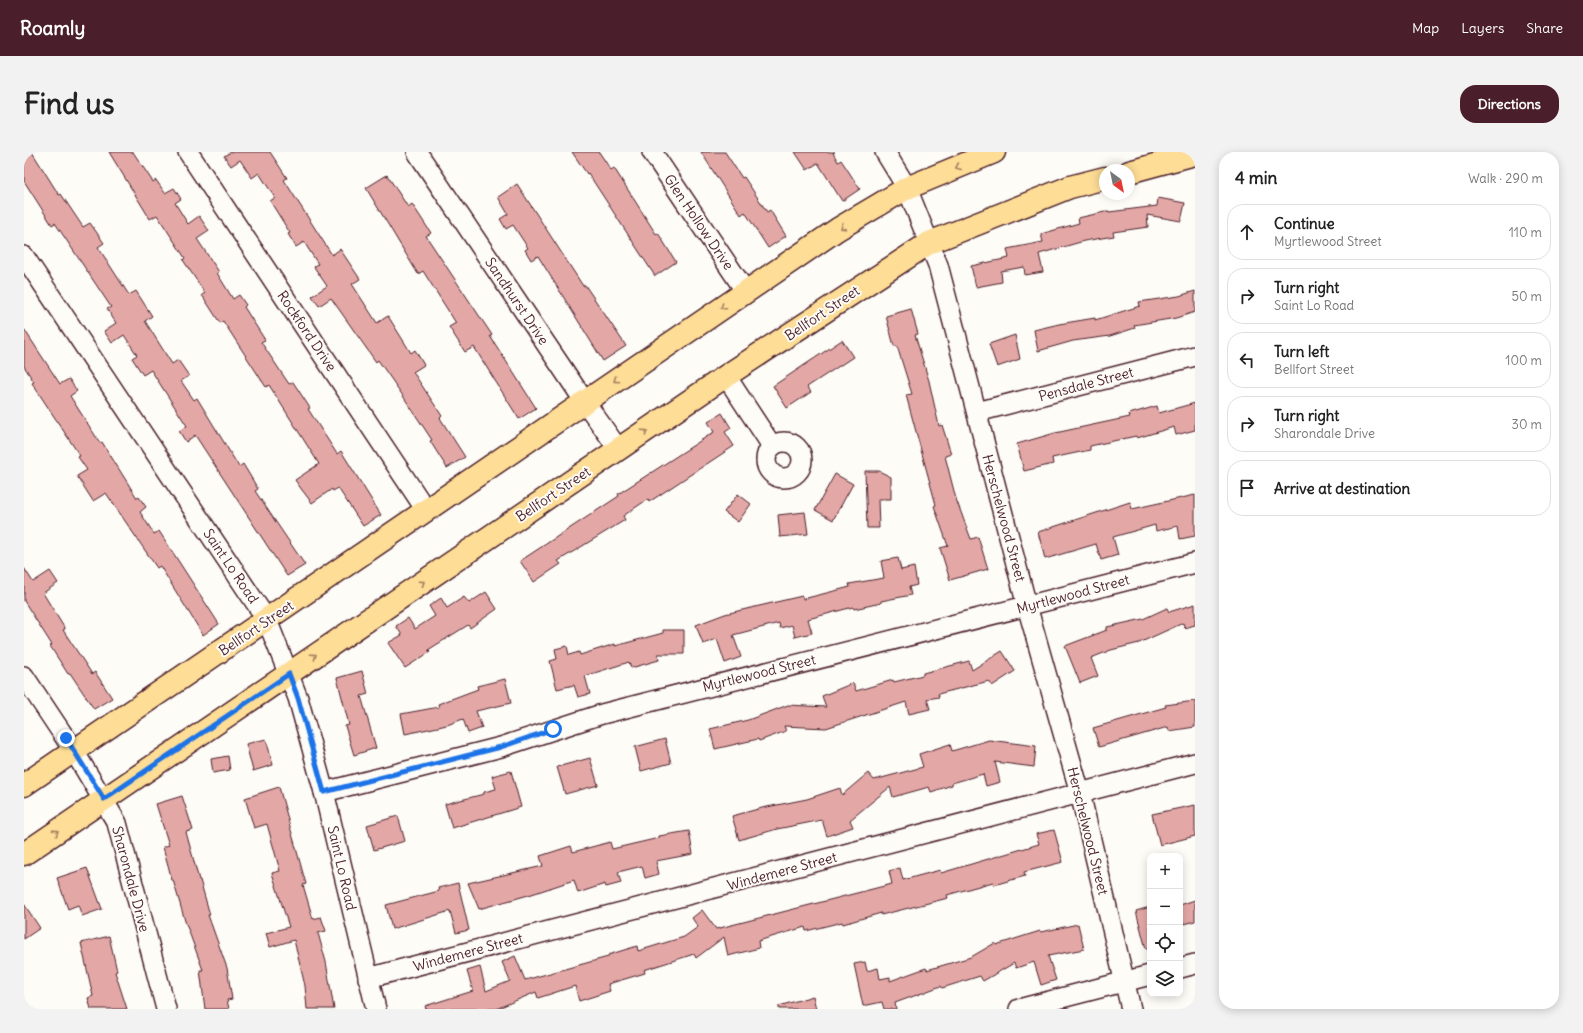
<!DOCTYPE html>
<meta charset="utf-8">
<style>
body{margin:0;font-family:Delius,sans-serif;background:#f2f2f2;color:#222}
.controls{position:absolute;right:12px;bottom:12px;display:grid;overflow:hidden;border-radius:8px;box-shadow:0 2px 10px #0003}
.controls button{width:36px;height:36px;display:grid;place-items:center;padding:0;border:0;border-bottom:1px solid #e0e0e0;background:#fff;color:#222;font:20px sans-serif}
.compass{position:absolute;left:1075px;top:12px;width:36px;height:36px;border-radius:50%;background:#fff;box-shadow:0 2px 10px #0003;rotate:147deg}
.stop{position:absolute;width:12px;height:12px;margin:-9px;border:3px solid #1a73e8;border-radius:50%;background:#fff}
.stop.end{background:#1a73e8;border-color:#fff;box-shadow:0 1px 4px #0008}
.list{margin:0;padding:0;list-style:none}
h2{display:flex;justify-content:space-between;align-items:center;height:52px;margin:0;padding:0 16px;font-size:17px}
h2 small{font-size:13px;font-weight:400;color:#767676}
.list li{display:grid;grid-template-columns:26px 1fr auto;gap:12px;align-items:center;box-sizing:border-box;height:56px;margin:0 8px 8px;padding:0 8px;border:1px solid #e0e0e0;border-radius:16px}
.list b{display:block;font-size:15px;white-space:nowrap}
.list p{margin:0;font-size:13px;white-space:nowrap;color:#767676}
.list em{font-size:13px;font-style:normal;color:#767676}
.icon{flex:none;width:22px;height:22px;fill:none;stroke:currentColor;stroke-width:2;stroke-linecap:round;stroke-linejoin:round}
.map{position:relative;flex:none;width:1171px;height:857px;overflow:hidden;border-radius:16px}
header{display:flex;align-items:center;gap:24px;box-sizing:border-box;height:56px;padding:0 20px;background:#4a1f2b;color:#fff}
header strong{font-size:19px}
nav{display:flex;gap:22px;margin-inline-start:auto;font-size:14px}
.intro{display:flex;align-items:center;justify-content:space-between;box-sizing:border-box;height:96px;padding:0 24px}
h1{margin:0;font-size:28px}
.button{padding:10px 18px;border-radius:16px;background:#4a1f2b;color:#fff;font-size:14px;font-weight:700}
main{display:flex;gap:24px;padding:0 24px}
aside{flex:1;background:#fff;border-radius:16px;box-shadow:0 2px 10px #0003}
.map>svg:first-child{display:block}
</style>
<header>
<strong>Roamly</strong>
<nav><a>Map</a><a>Layers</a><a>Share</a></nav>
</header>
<div class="intro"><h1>Find us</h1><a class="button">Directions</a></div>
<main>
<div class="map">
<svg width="1171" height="857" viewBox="0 0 1171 857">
<rect width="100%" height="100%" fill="#fdfcf7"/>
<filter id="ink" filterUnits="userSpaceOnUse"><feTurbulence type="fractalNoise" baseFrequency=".025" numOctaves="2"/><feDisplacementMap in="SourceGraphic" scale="8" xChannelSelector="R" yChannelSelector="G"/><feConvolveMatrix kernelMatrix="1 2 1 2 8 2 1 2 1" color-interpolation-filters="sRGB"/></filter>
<g filter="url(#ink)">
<!-- building -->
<g fill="#e3a8a6" stroke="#4a1f2b">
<path d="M0 0H8L35 43 37 42 59 75 66 71 80 91 74 95 105 143 112 139 128 164 121 169 148 212 154 208 165 224 157 229 170 248 173 246 215 315 219 312 234 337 231 339 281 413 263 424 171 283 162 290 155 279 163 274 127 218 119 223 108 206 113 203 100 183 88 191 80 179 92 171 83 157 87 155 31 71 28 73 0 29Z"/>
<path d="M85 0H109L129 30 132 28 141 41 150 36 157 47 151 51 164 72 175 64 185 79 173 87 195 120 193 121 209 147 215 143 222 153 220 155 241 188 237 190 265 232 269 230 286 256 284 257 313 302 317 299 357 363 339 374 314 336 309 339 308 337 288 351 278 338 271 328 295 312 245 233 242 235 199 169 196 171 178 143 181 141 159 108 161 106 133 63 126 67Z"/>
<path d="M207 0H246L263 26 260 28 308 103 316 97 336 127 328 132 353 171 364 164 387 201 391 198 400 213 389 220 418 264 416 266 441 305 423 316 406 289 408 288 377 241 354 208 352 210 307 146 295 154 288 144 303 134 290 115 294 112 280 90 272 95 264 82 266 81 246 49 251 46 235 21 228 26 216 8 207 14 200 4Z"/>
<path d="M548 0H575L587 18 590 16 632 82 634 81 652 110 631 124 564 21 563 22Z"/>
<path d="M677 0H701L718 26 720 25 743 60 746 58 762 84 744 96 721 60 717 63Z"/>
<path d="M771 0H811L809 1 814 10 817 8 836 37 818 49 794 11 783 18Z"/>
<path d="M363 23 384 55 388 52 407 81 402 84 468 183 466 184 512 256 495 267 450 195 441 200 425 175 432 171 399 119 394 122 342 36Z"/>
<path d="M493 32 559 134 561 133 602 194 579 209 514 104 507 108 501 98 504 96 489 73 482 77 476 67 484 62 474 45Z"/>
<path d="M1134 46 1161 51 1157 69 1123 63 1124 75 1089 80 1090 84 1060 89 1015 102 1019 120 1001 123 1000 115 977 119 978 130 952 135 947 114 985 106 983 97 1019 90 1017 82 1055 71 1054 66 1085 59V60L1133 54Z"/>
<path d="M1171 139V160L1152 166 1110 173 1111 176 1086 184 1049 189 1014 199 1010 178 1035 172 1071 166V168L1116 154 1115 150 1155 144Z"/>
<path d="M887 157 894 182 891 183 905 229 915 274 918 273 927 302 921 304 932 347 947 387 954 385 964 417 926 428 916 396 924 394 910 354 912 353 882 243 888 242 873 194H870L862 164Z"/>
<path d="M0 177 36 232 45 227 53 239 46 244 76 291 78 290 113 346 115 345 122 355 116 360 130 382 135 379 195 472 179 483 136 414 133 416 82 341 69 349 53 324 63 318 54 305 56 304 8 231 10 230 0 214Z"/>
<path d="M991 183 996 207 973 215 965 192Z"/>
<path d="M818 188 829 205 783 235 787 240 763 256 749 234Z"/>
<path d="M1171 251V278L1152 283 1150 275 1113 286 1112 284 1066 294V298L1028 306 1029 312 1000 319 993 292 1031 281 1106 265 1105 262 1133 254 1135 261Z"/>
<path d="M698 261 707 276 701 280 710 294 625 350 624 347 599 364 601 368 534 409 537 412 510 430 496 409 595 344 594 342 690 280 684 270Z"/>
<path d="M841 319H855L867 325V347H854L855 376H843Z"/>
<path d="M811 322 829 332 809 368 791 358Z"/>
<path d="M714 342 727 352 714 370 700 360Z"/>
<path d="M1171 343V384L1156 387 1154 374 1132 379 1131 373 1089 385 1094 403 1077 408 1072 392 1021 407 1014 380 1106 350 1108 357Z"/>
<path d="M781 360 784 382 756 385 754 363Z"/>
<path d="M874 406 877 418 890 415 893 433 885 435 887 443 857 449V451L830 457 829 455 784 467 788 481 771 485 768 473 756 476 755 471 709 483 717 505 701 511 693 487 679 492 672 473 701 462 778 444 779 447 826 435 825 432 860 426 857 409Z"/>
<path d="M0 416 9 430 26 419 34 431 19 441 41 477 39 478 68 522 71 520 88 546 70 557 46 521 44 522 26 494 28 493 0 449Z"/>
<path d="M462 440 473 457 446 476 444 473 404 498 406 500 381 516 364 491 378 483 372 474 384 466 391 477 411 464 405 454 417 446 423 456 440 445 445 451Z"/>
<path d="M1171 452V473L1161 476 1159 471 1115 491 1087 498 1067 506 1074 524 1056 531 1041 494 1083 478V475L1119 467 1143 456 1145 460Z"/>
<path d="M639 478H660V502H634L635 508 607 516 605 510 561 524 566 542 554 545 550 533 533 537 526 509 533 507 531 497 543 494 545 503 555 500 556 503 591 492V494L639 481Z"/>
<path d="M978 499 991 519 968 534 965 529 914 542 915 545 903 547 906 557 885 562 882 550 802 576 760 574 762 579 735 589 734 587 691 597 686 577 724 568 764 553 802 555 798 544 829 531 832 539 869 528 870 530 899 523V521L945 509 948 518Z"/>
<path d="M338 519 344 542 337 544 352 596 330 603 321 574 325 573 313 526Z"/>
<path d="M481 527 487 551 452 559 458 576 444 581 439 567 423 573 381 582 377 562 415 555 414 552 454 537 453 534Z"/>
<path d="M1171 549V575L1145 579 1144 575 1075 595 1069 576 1142 555 1141 553Z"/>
<path d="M242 587 249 613 229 619 222 592Z"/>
<path d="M641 587 647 611 617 619 611 595Z"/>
<path d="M965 588 1012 594 1010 615 971 610 976 630 962 634 959 622 928 631V633L907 640 905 635 869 645 866 635 826 668 829 675 803 684 798 668 753 677 715 688 708 664 738 656 783 647 816 636 818 643 844 621 850 628 899 615 895 602 926 592 928 599Z"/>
<path d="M204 604 206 618 189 621 187 607Z"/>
<path d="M566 606 574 633 541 642 533 615Z"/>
<path d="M487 619 497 655 428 676 421 652 460 642V640L472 637 468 624Z"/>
<path d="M255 635 282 732 279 733 289 767 297 765 302 779 294 781 302 810 310 857H283L281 834 270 788 246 795 242 781 265 775 248 721 256 719 243 672 230 676 221 646Z"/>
<path d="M158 644 169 678 162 680 175 728H176L186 763H184L203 816 208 847 203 848 205 857H181L176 818H179L161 769 149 728H148L139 695 145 693 132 652Z"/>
<path d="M1171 653V684L1136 693 1128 662Z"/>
<path d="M374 664 381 689 350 698 343 673Z"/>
<path d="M1030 678 1039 710 1000 720 1001 724 970 733 969 730 923 743 924 746 857 763V761L819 772 818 770 782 779 781 775 734 789 735 796 704 804 700 785 672 806 670 802 620 818 621 821 584 832 586 839 555 849 551 834 514 846 512 840 472 857H402L401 854 449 839 443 819 456 815 462 839 486 829 478 810 491 804 501 828 584 805V803L613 794 614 799 660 785 674 775 668 766 678 758 692 777 868 732 865 719 876 716 879 728 916 718 917 721 1015 692 1012 682Z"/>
<path d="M665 679 669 702 632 709 635 722 621 726 618 714 594 720 597 731 582 735 581 732 554 741 550 728 508 742 455 757 444 731 519 714 516 704 547 694 549 700 586 690 588 697 635 686V684Z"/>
<path d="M63 716 78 757 58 764 54 753 44 757 33 726Z"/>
<path d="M434 731 445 778 432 781 426 759 368 777 362 753 415 739 414 736Z"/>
<path d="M1171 748V769L1159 772 1156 753Z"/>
<path d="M0 752 16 776 0 787Z"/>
<path d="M1126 755V797H1122L1112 759Z"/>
<path d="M1054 772 1060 797 1024 804 1032 828 1017 833 1010 810 992 816 990 811 959 829 956 824 918 836 917 834 871 851 872 857H860L858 850 839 854 830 812 841 810 843 819 854 816 856 827 866 825V829L902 816 903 818 947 805 971 791 972 793 1016 779 1017 780Z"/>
<path d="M85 784 93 819 91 820 103 857H67L64 846 69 844 57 791Z"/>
<path d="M789 844 792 857H755V854Z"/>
</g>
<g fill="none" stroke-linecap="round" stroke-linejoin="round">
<!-- minor casing -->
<g stroke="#4a1f2b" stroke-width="22">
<g id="minor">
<path d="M164 0 402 358"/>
<path d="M393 0 561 250 595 298"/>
<path d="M628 0 722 140"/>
<path d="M861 0 883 36 914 113 1003 454 1056 641 1107 857"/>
<path d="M0 104 243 468 274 546 300 640 352 857"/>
<path d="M702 224 748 294"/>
<path d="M953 260 1171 204"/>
<circle cx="760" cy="308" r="18"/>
<path d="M0 524 50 599 93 671 142 857"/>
<path d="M300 640 477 595 578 562 1171 411"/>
<path d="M1156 816 1171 812"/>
<path d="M344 826 1171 611"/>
<path d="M995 857 1126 823"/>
</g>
</g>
<!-- major casing -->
<g stroke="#4a1f2b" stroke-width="25">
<g id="major">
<path d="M1105 20 1171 2"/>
<path d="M0 633 814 77 883 36 970 0"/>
<path d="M0 702 702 224 905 91 1046 35 1081 26"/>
</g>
</g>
<!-- minor -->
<use href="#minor" stroke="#fdfcf7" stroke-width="19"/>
<!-- major -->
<use href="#major" stroke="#fedd96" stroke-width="22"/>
</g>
<!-- one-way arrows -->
<defs><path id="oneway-chevron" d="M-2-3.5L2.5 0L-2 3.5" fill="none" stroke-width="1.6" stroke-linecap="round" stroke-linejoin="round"/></defs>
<g stroke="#a47e60">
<use href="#oneway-chevron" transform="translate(934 15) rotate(157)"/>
<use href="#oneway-chevron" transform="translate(819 75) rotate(149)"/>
<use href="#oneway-chevron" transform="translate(699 155) rotate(146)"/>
<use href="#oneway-chevron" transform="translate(592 228) rotate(146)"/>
<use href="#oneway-chevron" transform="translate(621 280) rotate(-34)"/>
<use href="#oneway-chevron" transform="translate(398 431) rotate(-34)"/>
<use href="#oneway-chevron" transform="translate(290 504) rotate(-34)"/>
<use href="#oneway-chevron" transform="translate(32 680) rotate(-34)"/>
</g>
</g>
<g fill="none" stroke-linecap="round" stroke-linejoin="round" filter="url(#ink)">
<!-- route -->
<path stroke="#1a73e8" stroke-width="5" d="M42 586 80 647 265 522 274 546 300 640 477 595 529 577"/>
</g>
<g text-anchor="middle" stroke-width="4" stroke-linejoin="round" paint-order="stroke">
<!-- street labels -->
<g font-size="14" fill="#4a1f2b" stroke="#fdfcf7">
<text transform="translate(675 70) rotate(56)" y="5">Glen Hollow Drive</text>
<text transform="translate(493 149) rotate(56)" y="5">Sandhurst Drive</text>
<text transform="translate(798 161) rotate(-34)" y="5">Bellfort Street</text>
<text transform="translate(283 179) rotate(56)" y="5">Rockford Drive</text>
<text transform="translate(1062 232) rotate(-15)" y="5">Pensdale Street</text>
<text transform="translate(529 342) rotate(-34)" y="5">Bellfort Street</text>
<text transform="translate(980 366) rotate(75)" y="5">Herschelwood Street</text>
<text transform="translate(207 414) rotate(56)" y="5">Saint Lo Road</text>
<text transform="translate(1049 442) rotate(-15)" y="5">Myrtlewood Street</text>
<text transform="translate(232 476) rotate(-34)" y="5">Bellfort Street</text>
<text transform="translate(735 521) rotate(-14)" y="5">Myrtlewood Street</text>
<text transform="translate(1064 679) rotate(76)" y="5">Herschelwood Street</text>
<text transform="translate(318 716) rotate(77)" y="5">Saint Lo Road</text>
<text transform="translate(758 719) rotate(-15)" y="5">Windemere Street</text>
<text transform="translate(107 727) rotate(75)" y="5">Sharondale Drive</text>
<text transform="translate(444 800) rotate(-15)" y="5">Windemere Street</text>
</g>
</g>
</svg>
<div class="controls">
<button>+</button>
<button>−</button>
<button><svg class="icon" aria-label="locate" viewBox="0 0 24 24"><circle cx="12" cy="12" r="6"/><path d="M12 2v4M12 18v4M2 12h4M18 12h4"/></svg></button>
<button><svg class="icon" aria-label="layers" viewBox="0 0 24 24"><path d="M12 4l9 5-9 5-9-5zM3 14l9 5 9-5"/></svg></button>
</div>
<svg class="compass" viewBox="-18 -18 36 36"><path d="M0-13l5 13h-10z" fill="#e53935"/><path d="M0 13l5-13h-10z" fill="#767676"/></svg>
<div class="stop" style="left:529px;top:577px"></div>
<div class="stop end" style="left:42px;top:586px"></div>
</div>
<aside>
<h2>4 min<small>Walk · 290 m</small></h2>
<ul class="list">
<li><svg class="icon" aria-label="ahead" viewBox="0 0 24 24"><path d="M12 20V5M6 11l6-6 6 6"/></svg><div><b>Continue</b><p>Myrtlewood Street</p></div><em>110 m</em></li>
<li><svg class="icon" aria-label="right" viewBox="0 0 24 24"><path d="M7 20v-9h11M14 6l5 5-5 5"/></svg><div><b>Turn right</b><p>Saint Lo Road</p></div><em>50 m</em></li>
<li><svg class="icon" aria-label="left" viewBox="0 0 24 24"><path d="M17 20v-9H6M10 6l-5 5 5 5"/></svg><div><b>Turn left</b><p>Bellfort Street</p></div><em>100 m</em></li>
<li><svg class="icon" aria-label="right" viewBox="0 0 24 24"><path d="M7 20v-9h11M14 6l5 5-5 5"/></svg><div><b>Turn right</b><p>Sharondale Drive</p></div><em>30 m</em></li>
<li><svg class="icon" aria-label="arrive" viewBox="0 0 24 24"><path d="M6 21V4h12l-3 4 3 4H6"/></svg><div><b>Arrive at destination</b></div></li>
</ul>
</aside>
</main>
